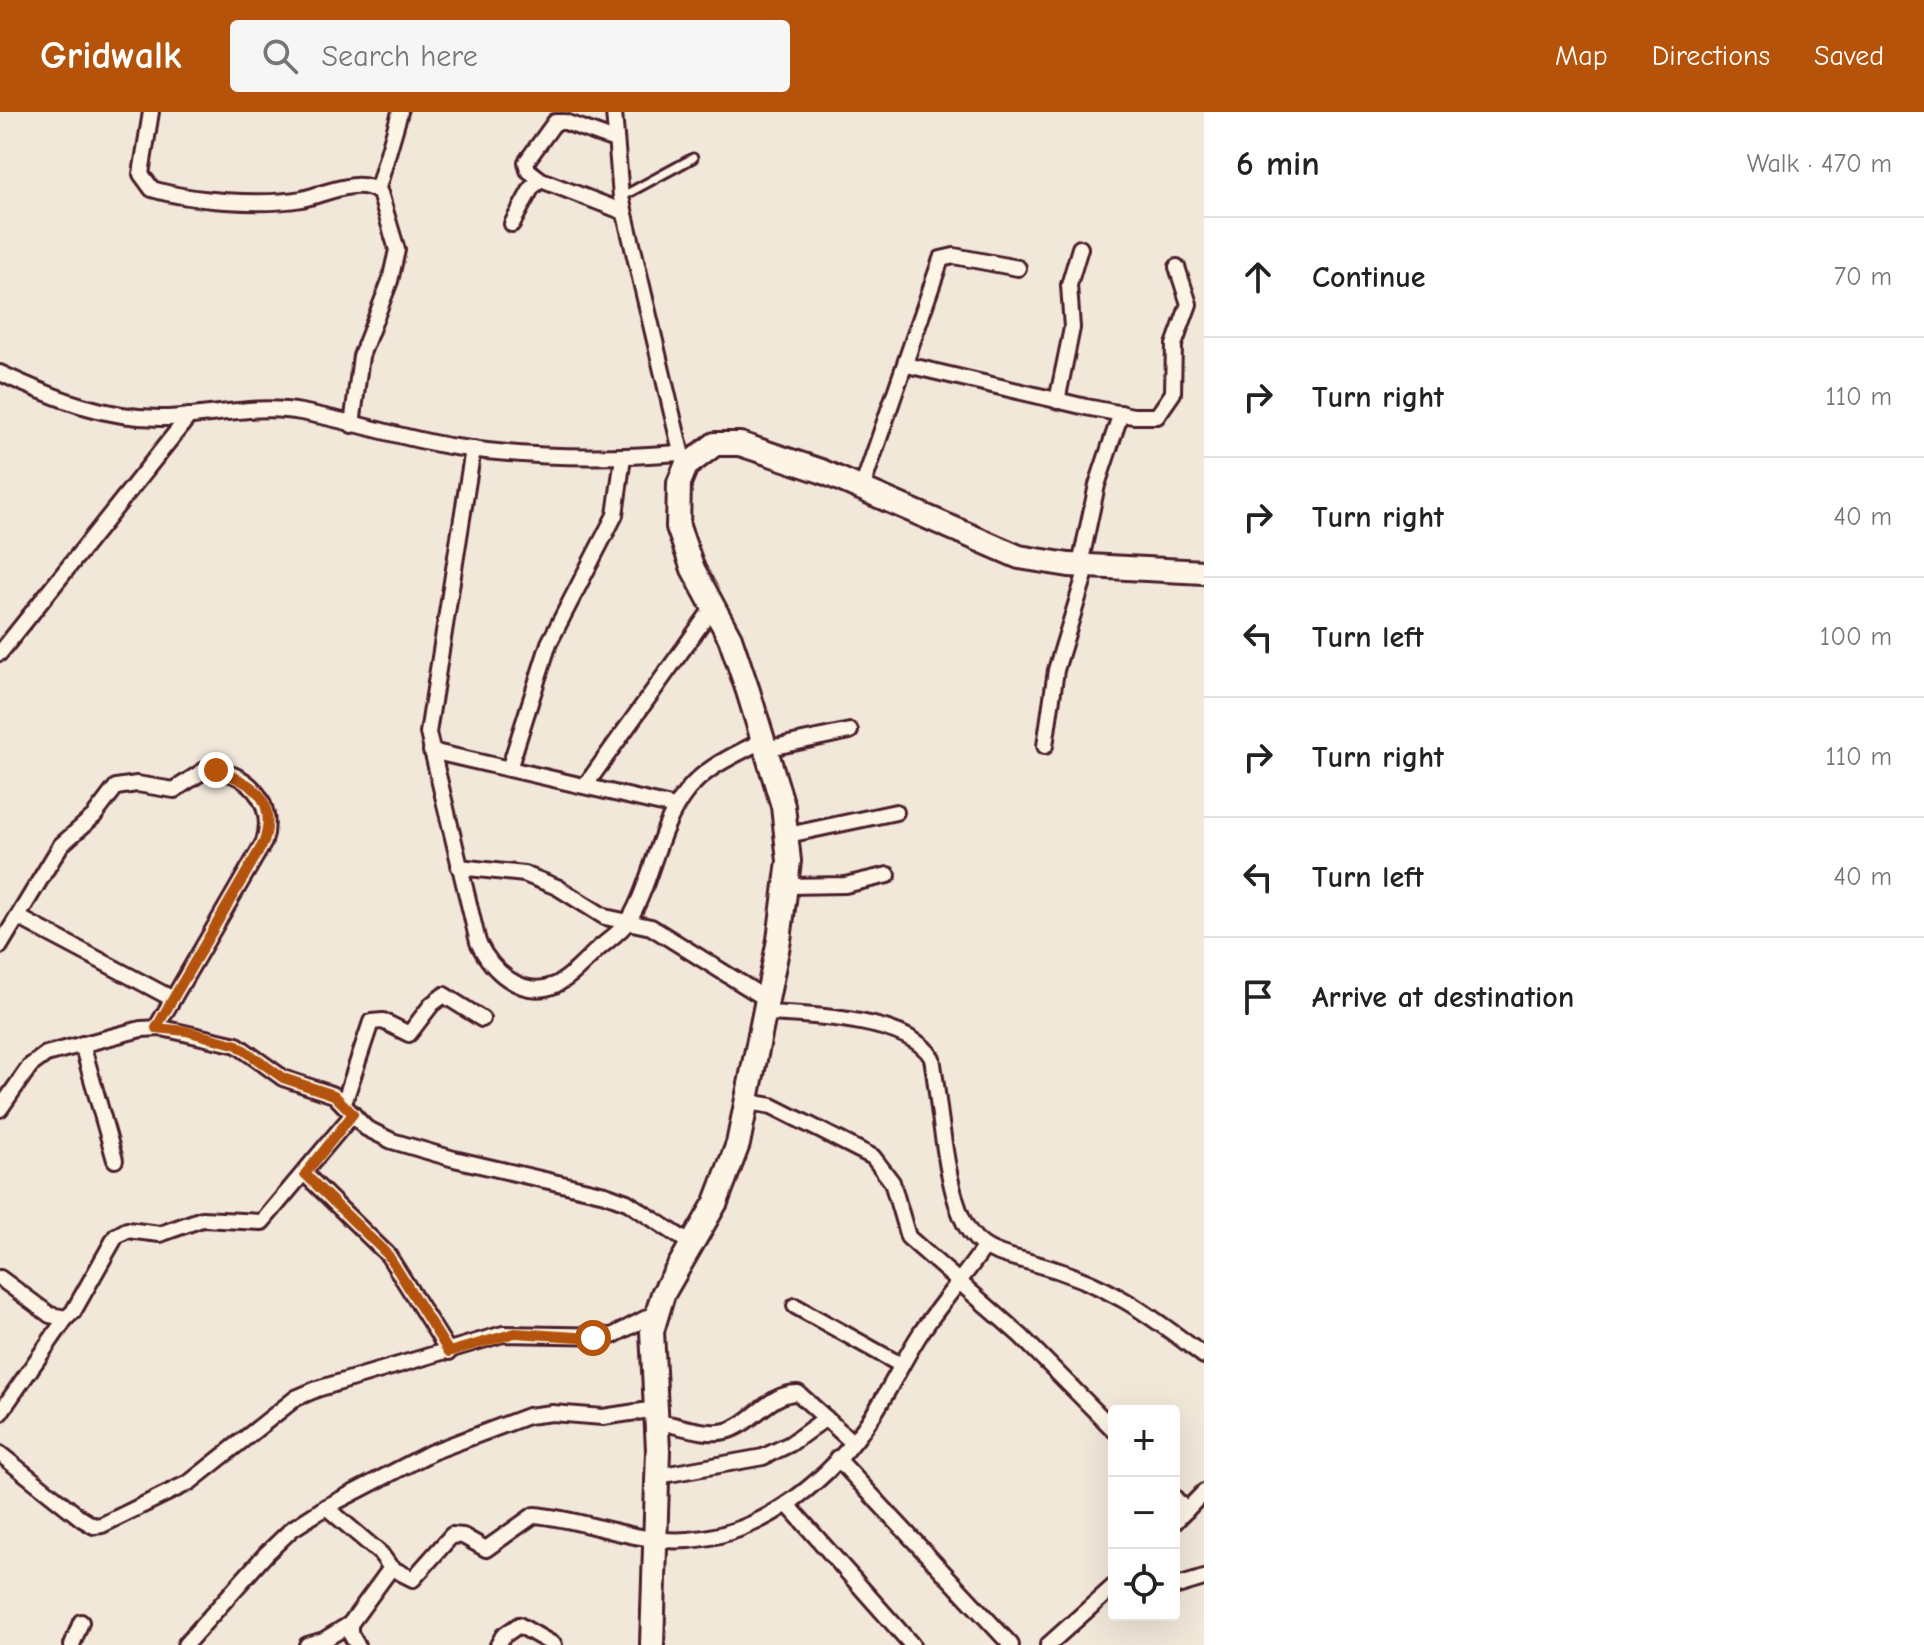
<!DOCTYPE html>
<meta charset="utf-8">
<style>
body{margin:0;font-family:"Comic Neue",sans-serif;background:#f6f6f6;color:#222}
.controls{position:absolute;right:24px;bottom:24px;display:grid;overflow:hidden;border-radius:8px;box-shadow:0 8px 32px #0002}
.controls button{width:72px;height:72px;display:grid;place-items:center;padding:0;border:0;border-bottom:2px solid #e0e0e0;background:#fff;color:#222;font:40px sans-serif}
.stop{position:absolute;width:24px;height:24px;margin:-18px;border:6px solid #b45309;border-radius:50%;background:#fff}
.stop.end{background:#b45309;border-color:#fff;box-shadow:0 2px 8px #0008}
.list{margin:0;padding:0;list-style:none}
h2{display:flex;justify-content:space-between;align-items:center;height:104px;margin:0;padding:0 32px;font-size:34px}
h2 small{font-size:26px;font-weight:400;color:#767676}
.list li{display:grid;grid-template-columns:52px 1fr auto;gap:24px;align-items:center;box-sizing:border-box;height:120px;padding:0 32px;border-top:2px solid #e0e0e0}
.list b{display:block;font-size:30px;white-space:nowrap}
.list em{font-size:26px;font-style:normal;color:#767676}
.icon{flex:none;width:44px;height:44px;fill:none;stroke:currentColor;stroke-width:2;stroke-linecap:round;stroke-linejoin:round}
.map{position:relative;flex:none;width:1204px;height:1533px;overflow:hidden}
header{display:flex;align-items:center;gap:48px;box-sizing:border-box;height:112px;padding:0 40px;background:#b45309;color:#fff}
header strong{font-size:38px}
nav{display:flex;gap:44px;margin-inline-start:auto;font-size:28px}
.search{width:560px;height:72px;background:#f6f6f6;display:flex;align-items:center;gap:20px;box-sizing:border-box;padding:0 28px;border-radius:8px;color:#767676;font-size:30px}
main{display:flex}
aside{flex:1;background:#fff}
.map>svg:first-child{display:block}
</style>
<header>
<strong>Gridwalk</strong>
<div class="search"><svg class="icon" aria-label="search" viewBox="0 0 24 24"><circle cx="10" cy="10" r="6"/><path d="M15 15l6 6"/></svg>Search here</div>
<nav><a>Map</a><a>Directions</a><a>Saved</a></nav>
</header>
<main>
<div class="map">
<svg width="1204" height="1533" viewBox="0 0 1204 1533">
<rect width="100%" height="100%" fill="#f1e8da"/>
<filter id="ink" filterUnits="userSpaceOnUse"><feTurbulence type="fractalNoise" baseFrequency=".0125" numOctaves="2"/><feDisplacementMap in="SourceGraphic" scale="16" xChannelSelector="R" yChannelSelector="G"/><feConvolveMatrix kernelMatrix="1 2 1 2 8 2 1 2 1" color-interpolation-filters="sRGB"/></filter>
<g filter="url(#ink)">
<g fill="none" stroke-linecap="round" stroke-linejoin="round">
<!-- service casing -->
<g stroke="#4a1f2b" stroke-width="13">
<path id="service" d="M621 85 693 46"/>
</g>
<!-- minor casing -->
<g stroke="#4a1f2b" stroke-width="20">
<g id="minor">
<path d="M151 0 141 62 152 77C191 89 261 94 302 87 326 82 359 64 380 81L397 138 390 169 361 244 352 313"/>
<path d="M614 0 621 85 683 348"/>
<path d="M541 68 528 58 526 50 555 10H565L615 28"/>
<path d="M377 79 400 0"/>
<path d="M512 112 532 75 541 68 624 100"/>
<path d="M907 253 1086 295 1133 304H1157L1173 281 1174 233 1189 192 1177 155"/>
<path d="M0 261C54 286 107 308 168 306 212 304 258 292 301 300 353 309 403 327 455 335 531 346 604 347 679 341"/>
<path d="M1057 289 1072 216 1069 173 1080 136"/>
<path d="M473 337 428 621 478 830C491 858 521 887 555 873 571 866 585 849 598 837 607 829 622 819 629 808 653 768 657 716 687 679 706 654 736 643 763 628"/>
<path d="M862 376 941 147 954 144 1018 156"/>
<path d="M1080 453 1097 373 1121 301"/>
<path d="M0 541 189 304"/>
<path d="M1045 634 1056 558 1088 453"/>
<path d="M765 637 850 619"/>
<path d="M431 639 675 695"/>
<path d="M509 657 549 531 615 403 623 345"/>
<path d="M585 674 714 494"/>
<path d="M788 723 896 700"/>
<path d="M459 755 524 762 557 775 605 805 651 815 768 888"/>
<path d="M787 774 845 773 888 763"/>
<path d="M18 805 173 887"/>
<path d="M0 834 61 733 94 704 116 675 137 672 174 678 205 658C247 657 276 690 264 730L156 916"/>
<path d="M766 901C808 903 910 906 932 946 940 992 945 1076 966 1114 981 1141 1006 1143 1033 1151 1107 1171 1145 1199 1204 1244"/>
<path d="M82 932 115 1048"/>
<path d="M749 990 772 994 873 1045 892 1070 908 1125 1021 1224 1114 1318"/>
<path d="M344 991 371 910 383 909 409 922 432 892 444 883 482 907"/>
<path d="M0 997 30 954 46 942 141 917 162 916 237 933 283 966 334 983 366 1016 392 1029 454 1047 605 1082 627 1090 691 1132"/>
<path d="M305 1062 388 1143 449 1240"/>
<path d="M0 1166 50 1203 66 1206 73 1200 116 1124 127 1118 160 1122 202 1107 262 1110 353 1002"/>
<path d="M795 1194 901 1253"/>
<path d="M0 1301 66 1206"/>
<path d="M657 1310C679 1313 705 1324 726 1319 753 1312 770 1280 798 1281L852 1330"/>
<path d="M0 1342 82 1407 94 1414 102 1413 190 1370 296 1286 317 1277 503 1222 612 1224 656 1201"/>
<path d="M837 1346 1011 1533"/>
<path d="M658 1364 763 1345 790 1332 826 1306"/>
<path d="M1174 1385 1186 1399"/>
<path d="M787 1392 912 1533"/>
<path d="M326 1395 381 1442 391 1456 350 1512V1521L357 1533"/>
<path d="M1174 1411 1204 1380"/>
<path d="M391 1456 413 1467 452 1423 463 1424 486 1437 534 1403C586 1407 635 1432 688 1428 765 1423 833 1365 873 1303 891 1276 904 1246 922 1219 941 1191 964 1165 983 1137"/>
<path d="M1174 1475 1204 1466"/>
<path d="M72 1533 81 1510"/>
<path d="M185 1533 266 1442 292 1417 326 1395 432 1340 528 1304 552 1301 603 1305 656 1297"/>
<path d="M307 1533 324 1528 350 1512"/>
<path d="M498 1533 503 1524 519 1513 554 1533"/>
<path d="M1048 1533 1114 1474"/>
</g>
</g>
<!-- trunk casing -->
<g stroke="#4a1f2b" stroke-width="28">
<path id="trunk" d="M652 1533 658 1338 652 1219 663 1182 716 1090 738 1032 779 828 789 749 783 694 748 579 730 526 693 457 678 415 679 371 686 354 715 332H740L821 359 1019 445 1069 453 1204 460"/>
</g>
<!-- service -->
<use href="#service" stroke="#fcf5e5" stroke-width="7"/>
<!-- minor -->
<use href="#minor" stroke="#fcf5e5" stroke-width="14"/>
<!-- trunk -->
<use href="#trunk" stroke="#fcf5e5" stroke-width="22"/>
</g>
</g>
<g fill="none" stroke-linecap="round" stroke-linejoin="round" filter="url(#ink)">
<!-- route -->
<path stroke="#b45309" stroke-width="10" d="M216 658C254 671 277 686 264 730L156 916 186 919 237 933 283 966 334 983 353 1002 305 1062 388 1143 449 1240 515 1221 593 1226"/>
</g>
</svg>
<div class="controls">
<button>+</button>
<button>−</button>
<button><svg class="icon" aria-label="locate" viewBox="0 0 24 24"><circle cx="12" cy="12" r="6"/><path d="M12 2v4M12 18v4M2 12h4M18 12h4"/></svg></button>
</div>
<div class="stop" style="left:593px;top:1226px"></div>
<div class="stop end" style="left:216px;top:658px"></div>
</div>
<aside>
<h2>6 min<small>Walk · 470 m</small></h2>
<ul class="list">
<li><svg class="icon" aria-label="ahead" viewBox="0 0 24 24"><path d="M12 20V5M6 11l6-6 6 6"/></svg><div><b>Continue</b></div><em>70 m</em></li>
<li><svg class="icon" aria-label="right" viewBox="0 0 24 24"><path d="M7 20v-9h11M14 6l5 5-5 5"/></svg><div><b>Turn right</b></div><em>110 m</em></li>
<li><svg class="icon" aria-label="right" viewBox="0 0 24 24"><path d="M7 20v-9h11M14 6l5 5-5 5"/></svg><div><b>Turn right</b></div><em>40 m</em></li>
<li><svg class="icon" aria-label="left" viewBox="0 0 24 24"><path d="M17 20v-9H6M10 6l-5 5 5 5"/></svg><div><b>Turn left</b></div><em>100 m</em></li>
<li><svg class="icon" aria-label="right" viewBox="0 0 24 24"><path d="M7 20v-9h11M14 6l5 5-5 5"/></svg><div><b>Turn right</b></div><em>110 m</em></li>
<li><svg class="icon" aria-label="left" viewBox="0 0 24 24"><path d="M17 20v-9H6M10 6l-5 5 5 5"/></svg><div><b>Turn left</b></div><em>40 m</em></li>
<li><svg class="icon" aria-label="arrive" viewBox="0 0 24 24"><path d="M6 21V4h12l-3 4 3 4H6"/></svg><div><b>Arrive at destination</b></div></li>
</ul>
</aside>
</main>
